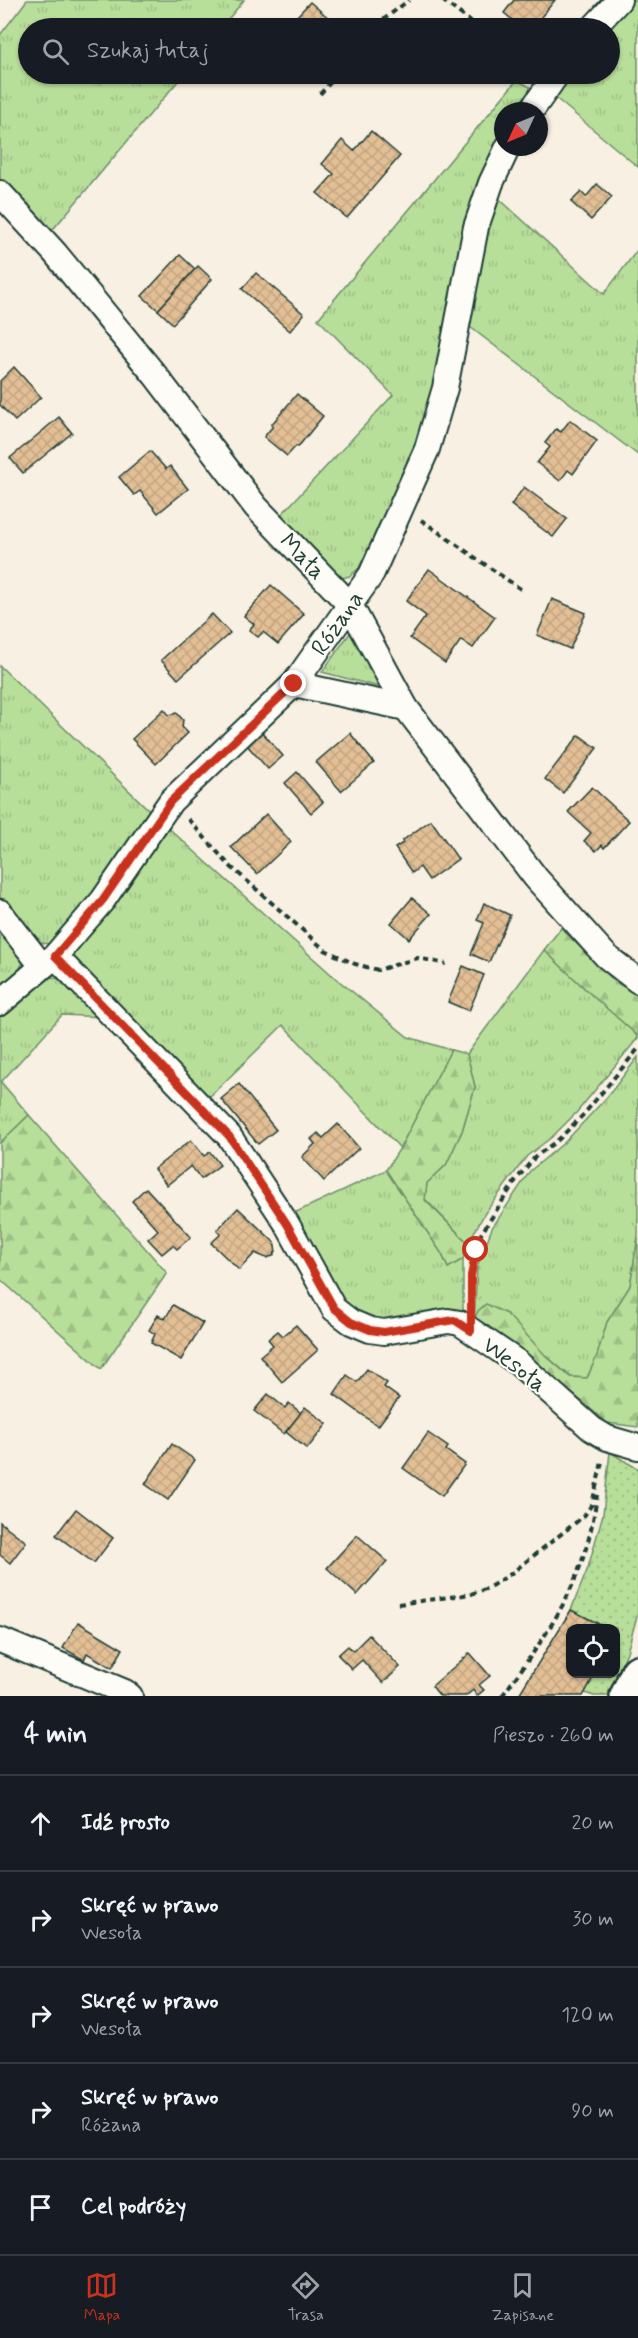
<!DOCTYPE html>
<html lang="pl">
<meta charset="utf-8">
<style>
body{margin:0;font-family:Mynerve,sans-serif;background:#242831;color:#f1f3f6}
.controls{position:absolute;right:18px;bottom:18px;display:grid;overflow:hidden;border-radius:12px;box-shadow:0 2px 4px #0004}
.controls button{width:54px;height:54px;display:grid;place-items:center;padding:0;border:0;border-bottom:2px solid #363941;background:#171b24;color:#f1f3f6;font:30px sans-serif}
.compass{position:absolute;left:494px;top:102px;width:54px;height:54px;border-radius:50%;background:#171b24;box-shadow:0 2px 4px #0004;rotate:226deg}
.stop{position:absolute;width:18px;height:18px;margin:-14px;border:4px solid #c8321e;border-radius:50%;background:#fff}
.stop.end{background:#c8321e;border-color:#fff;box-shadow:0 2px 6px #0008}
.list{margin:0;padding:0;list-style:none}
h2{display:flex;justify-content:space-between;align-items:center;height:78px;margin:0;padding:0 24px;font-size:26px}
h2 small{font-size:20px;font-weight:400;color:#9ea1a6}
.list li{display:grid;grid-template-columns:39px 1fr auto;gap:18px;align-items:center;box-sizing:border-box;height:96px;padding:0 24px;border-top:2px solid #363941}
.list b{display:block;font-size:22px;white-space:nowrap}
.list p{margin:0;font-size:20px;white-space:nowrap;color:#9ea1a6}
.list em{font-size:20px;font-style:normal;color:#9ea1a6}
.icon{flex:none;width:33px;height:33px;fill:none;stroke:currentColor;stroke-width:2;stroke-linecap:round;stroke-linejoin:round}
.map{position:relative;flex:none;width:638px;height:1696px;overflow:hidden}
.search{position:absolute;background:#171b24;box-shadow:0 2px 4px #0004;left:18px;right:18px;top:18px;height:66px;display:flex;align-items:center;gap:15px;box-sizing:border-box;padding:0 21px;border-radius:33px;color:#9ea1a6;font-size:22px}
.sheet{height:558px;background:#171b24}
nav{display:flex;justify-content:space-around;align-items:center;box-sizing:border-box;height:84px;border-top:2px solid #363941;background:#171b24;font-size:16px;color:#9ea1a6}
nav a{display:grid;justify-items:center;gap:3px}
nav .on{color:#c8321e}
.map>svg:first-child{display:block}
</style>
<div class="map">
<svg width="638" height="1696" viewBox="0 0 638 1696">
<defs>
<pattern id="grass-tufts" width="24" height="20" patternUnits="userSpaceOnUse" patternTransform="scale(1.5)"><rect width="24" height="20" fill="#b8df9a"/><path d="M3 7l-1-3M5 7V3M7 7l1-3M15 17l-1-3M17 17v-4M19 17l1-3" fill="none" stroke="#9ec085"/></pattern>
<pattern id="forest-firs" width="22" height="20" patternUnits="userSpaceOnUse" patternTransform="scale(1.5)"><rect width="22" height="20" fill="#b8df9a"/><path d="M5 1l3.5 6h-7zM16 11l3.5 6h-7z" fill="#9ec085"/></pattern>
<pattern id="park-dots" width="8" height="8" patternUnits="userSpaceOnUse" patternTransform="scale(1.5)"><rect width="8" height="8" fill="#b8df9a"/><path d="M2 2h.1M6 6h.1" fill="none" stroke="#9ec085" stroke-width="1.8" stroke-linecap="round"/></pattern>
<pattern id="building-cross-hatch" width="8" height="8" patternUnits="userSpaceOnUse" patternTransform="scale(1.5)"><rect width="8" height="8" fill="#e3bf95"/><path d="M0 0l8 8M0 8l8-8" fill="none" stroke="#c2a581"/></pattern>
</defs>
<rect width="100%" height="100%" fill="#f8f0e3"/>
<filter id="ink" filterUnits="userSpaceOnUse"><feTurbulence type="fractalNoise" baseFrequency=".0167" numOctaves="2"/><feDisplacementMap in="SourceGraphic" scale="12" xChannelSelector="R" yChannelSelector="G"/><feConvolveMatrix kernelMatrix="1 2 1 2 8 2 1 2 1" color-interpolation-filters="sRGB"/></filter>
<g filter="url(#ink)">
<!-- grass -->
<g fill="url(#grass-tufts)" stroke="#6c8e67" stroke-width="1.5">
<path d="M27 0H244L221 28H28V74H184L49 234 0 181V35Z"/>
<path d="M630 0H638V167L552 95 568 74H610V28H605Z"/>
<path d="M517 80 530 87 531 99 524 111H503V145L429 414 394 498 359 568 350 576 338 579 280 516 393 395 318 319Z"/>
<path d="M495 195 604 294 638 249V455L470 327 481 243Z"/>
<path d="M355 626 379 687 322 672Z"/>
<path d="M0 666 149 810 127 850 58 938 48 944 40 942 0 897Z"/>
<path d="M164 824 333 976 408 1037 451 1050 400 1148 283 1025 204 1102 66 961Z"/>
<path d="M0 923 24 960 18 972 0 990Z"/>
<path d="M544 950 596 999 630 1026 638 1038 577 1112 552 1137 527 1156 485 1213 468 1243 425 1199 427 1183 446 1165 462 1131 475 1087 467 1054Z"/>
<path d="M49 976 65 981 102 1017 62 1015 1 1082 29 1115 0 1143V1014Z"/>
<path d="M638 1057V1237L630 1286 607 1322 597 1356 587 1378 571 1377 546 1356 474 1320 477 1267 492 1228 530 1171 565 1142 607 1097Z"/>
<path d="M386 1170 442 1254 448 1268 463 1259V1313L389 1322 358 1313 340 1302 290 1215Z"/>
</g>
<!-- forest -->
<g fill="url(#forest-firs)" stroke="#6c8e67" stroke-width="1.5">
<path d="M561 928 615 982 638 995V1036L596 999 544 950Z"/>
<path d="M451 1050 467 1054 475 1087 462 1131 446 1165 427 1183 425 1200 468 1243 463 1259 448 1268 442 1254 386 1170 400 1148Z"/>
<path d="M29 1115 167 1273 101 1369 0 1279V1143Z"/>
<path d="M638 1237V1427L607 1423 525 1353 474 1320 478 1311 486 1304 507 1314 546 1356 570 1377 587 1378 597 1356 607 1322 630 1286Z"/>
</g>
<!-- park -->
<path fill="url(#park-dots)" stroke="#6c8e67" stroke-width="1.5" d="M610 1452 638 1469V1613L627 1652 608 1696H594L585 1693 595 1674H616V1628H607L571 1610 588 1568 603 1514Z"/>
<!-- building -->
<g fill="url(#building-cross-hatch)" stroke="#1f3d34" stroke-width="1.5">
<path d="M514 0H555L532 28H522L504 13Z"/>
<path d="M310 2 338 26 336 28H286Z"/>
<path d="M371 131 400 156 347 218 317 193 334 174 322 164 342 140 354 151Z"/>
<path d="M597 184 612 197 591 220 571 202 581 192 586 197Z"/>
<path d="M180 255 195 269 158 310 142 296Z"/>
<path d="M198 266 212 279 173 324 158 310Z"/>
<path d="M256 273 304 314 290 331 242 289Z"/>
<path d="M14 367 41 397 15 421 0 405V381Z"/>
<path d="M297 394 323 416 298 447 296 446 287 456 264 437 273 426 271 425Z"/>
<path d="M59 417 72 433 23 473 10 458Z"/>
<path d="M570 420 597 441 573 474 568 470 560 481 537 463 550 447 545 443 556 429 561 432Z"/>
<path d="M150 451 166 469 170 466 188 489 158 513 140 491 134 495 119 477Z"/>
<path d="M524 487 567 519 553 537 511 505Z"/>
<path d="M429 569 495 617 473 648 461 640 445 663 410 638 426 616 406 601Z"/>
<path d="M271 585 304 614 278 644 263 632 258 637 249 630 254 624 244 616Z"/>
<path d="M552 599 586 613 570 649 537 635Z"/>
<path d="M212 614 230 633 178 679 161 660Z"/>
<path d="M164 709 169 715 177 713 183 720 182 727 188 733 156 764 132 739Z"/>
<path d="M261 731 283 756 268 769 246 744Z"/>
<path d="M350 733 374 763 341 791 316 762Z"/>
<path d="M579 735 597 748 563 793 545 779Z"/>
<path d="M297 772 323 802 311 813 285 783Z"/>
<path d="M592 787 629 821 604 848 602 845 596 851 584 841 591 833 568 812Z"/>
<path d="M266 814 291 842 257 874 231 847Z"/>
<path d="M431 820 458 859 429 880 420 867 412 873 395 848 403 843 402 841Z"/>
<path d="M412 898 431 914 409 939 391 923Z"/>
<path d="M484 903 510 915 489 962 471 954 484 923 477 920Z"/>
<path d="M463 966 484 975 469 1011 448 1002Z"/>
<path d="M239 1084 276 1130 258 1144 221 1099Z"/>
<path d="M338 1124 359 1148 324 1181 302 1157 315 1144 311 1139 318 1133 323 1138Z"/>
<path d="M191 1140 204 1156 210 1152 220 1165 201 1179 191 1166 167 1185 154 1169Z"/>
<path d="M146 1188 191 1237 177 1249 173 1245 162 1254 148 1239 158 1230 132 1201Z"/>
<path d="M238 1208 274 1242 276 1251 273 1256 266 1258 255 1253 239 1270 211 1243 221 1234 217 1230Z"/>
<path d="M173 1305 203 1323 181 1360 151 1343 155 1334 149 1330 158 1315 165 1319Z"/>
<path d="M296 1325 318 1350 282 1382 260 1356 273 1345 268 1339 278 1331 283 1336Z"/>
<path d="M367 1369 387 1383 384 1387 399 1398 378 1426 334 1394 347 1375 357 1382Z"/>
<path d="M268 1394 285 1408 289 1403 301 1413 284 1434 254 1411Z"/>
<path d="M305 1407 327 1424 307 1449 286 1432Z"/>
<path d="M428 1433 448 1447 446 1450 465 1464 442 1496 403 1468Z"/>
<path d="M172 1444 195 1460 168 1500 145 1484Z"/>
<path d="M76 1509 113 1538 94 1563 56 1535Z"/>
<path d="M0 1522 26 1542 10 1563 0 1555Z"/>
<path d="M357 1535 387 1561 357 1595 327 1568Z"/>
<path d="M571 1610 607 1628H570V1674H595L583 1696H518Z"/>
<path d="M78 1622 123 1649 112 1668 87 1653 84 1660 63 1648Z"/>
<path d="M369 1635 400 1667 383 1683 362 1660 352 1669 338 1655 348 1646 353 1651Z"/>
<path d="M470 1653 490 1676 479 1685 484 1690 477 1696 473 1690 466 1696H440L432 1686Z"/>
</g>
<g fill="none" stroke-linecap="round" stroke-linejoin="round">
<!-- street casing -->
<g stroke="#1f3d34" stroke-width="28">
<g id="street">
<path d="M593 28 619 0"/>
<path d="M531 111 557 74"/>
<path d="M0 193 55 253 155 375 256 507 350 605 406 708 536 878 606 956 638 981"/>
<path d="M294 684 406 708"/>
<path d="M0 912 42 966"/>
<path d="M55 956 229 1136 287 1224 334 1309 351 1322 370 1330 384 1332 448 1321 460 1323 517 1362 592 1429 607 1438 638 1447"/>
<path d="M0 1003 55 956 103 900 171 801 294 684 371 575 427 449 445 388 476 227 491 183 508 147"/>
<path d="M0 1640 125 1692 130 1696"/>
</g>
</g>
<!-- secondary casing -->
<g stroke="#1f3d34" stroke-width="38">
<path id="secondary" d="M627 1696 638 1672"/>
</g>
<!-- path -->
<g stroke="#1f3d34" stroke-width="4" stroke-dasharray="6 4.5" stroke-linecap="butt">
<path d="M442 0 479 28"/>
<path d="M376 28 383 20 409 0"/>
<path d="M320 94 338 74"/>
<path d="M421 520 522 590"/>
<path d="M188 819 229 865 325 950 355 964 378 970 418 958 446 964"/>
<path d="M470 1300V1276L481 1234 516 1180 535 1157 558 1140 584 1114 638 1049"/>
<path d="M398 1604 471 1594 488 1588 509 1575 584 1516 592 1504 602 1462"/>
<path d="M502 1696C552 1628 586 1581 597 1495"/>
</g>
<!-- street -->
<use href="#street" stroke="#fdfcf7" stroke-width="24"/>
<!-- secondary -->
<use href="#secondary" stroke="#fdfcf7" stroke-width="33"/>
</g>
</g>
<g fill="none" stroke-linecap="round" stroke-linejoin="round" filter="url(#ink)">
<!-- route -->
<path stroke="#c8321e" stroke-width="8" d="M294 684 171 801 103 900 55 956 229 1136 287 1224 334 1308 351 1322 370 1330 384 1332 454 1320 471 1331V1276L476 1250"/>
</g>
<g text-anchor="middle" stroke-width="4.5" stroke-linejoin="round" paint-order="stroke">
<!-- street labels -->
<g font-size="24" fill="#1f3d34" stroke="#fdfcf7">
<text transform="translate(303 556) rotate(46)" y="8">Mała</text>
<text transform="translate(337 623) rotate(-55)" y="8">Różana</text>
<text transform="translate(515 1364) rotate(38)" y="8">Wesoła</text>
</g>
</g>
</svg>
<div class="controls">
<button><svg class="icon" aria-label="locate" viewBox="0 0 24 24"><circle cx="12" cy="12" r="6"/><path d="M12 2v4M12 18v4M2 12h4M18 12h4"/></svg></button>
</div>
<svg class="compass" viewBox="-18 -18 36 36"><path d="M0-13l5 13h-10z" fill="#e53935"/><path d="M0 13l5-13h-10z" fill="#9ea1a6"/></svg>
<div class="stop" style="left:476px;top:1250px"></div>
<div class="stop end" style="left:294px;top:684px"></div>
<div class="search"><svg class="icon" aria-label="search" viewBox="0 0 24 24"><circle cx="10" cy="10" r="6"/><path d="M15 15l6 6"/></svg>Szukaj tutaj</div>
</div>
<section class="sheet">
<h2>4 min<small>Pieszo · 260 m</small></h2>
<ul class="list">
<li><svg class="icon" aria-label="ahead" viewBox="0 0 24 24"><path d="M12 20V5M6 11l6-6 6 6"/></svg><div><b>Idź prosto</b></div><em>20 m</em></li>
<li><svg class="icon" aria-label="right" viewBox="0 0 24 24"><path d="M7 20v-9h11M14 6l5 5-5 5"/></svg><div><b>Skręć w prawo</b><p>Wesoła</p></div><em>30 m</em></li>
<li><svg class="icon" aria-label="right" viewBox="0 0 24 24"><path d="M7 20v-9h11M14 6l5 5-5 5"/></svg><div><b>Skręć w prawo</b><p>Wesoła</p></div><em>120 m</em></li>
<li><svg class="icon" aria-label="right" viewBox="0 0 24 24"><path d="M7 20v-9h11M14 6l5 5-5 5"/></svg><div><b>Skręć w prawo</b><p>Różana</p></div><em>90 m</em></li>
<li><svg class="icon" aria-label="arrive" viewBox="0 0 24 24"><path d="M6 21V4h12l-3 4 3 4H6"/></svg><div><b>Cel podróży</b></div></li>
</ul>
</section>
<nav>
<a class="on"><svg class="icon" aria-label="map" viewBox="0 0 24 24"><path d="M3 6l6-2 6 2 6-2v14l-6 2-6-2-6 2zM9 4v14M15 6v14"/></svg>Mapa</a>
<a><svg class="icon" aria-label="directions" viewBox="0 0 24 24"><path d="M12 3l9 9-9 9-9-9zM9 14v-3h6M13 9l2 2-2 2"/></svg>Trasa</a>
<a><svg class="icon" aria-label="saved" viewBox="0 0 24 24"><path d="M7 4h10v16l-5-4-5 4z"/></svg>Zapisane</a>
</nav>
